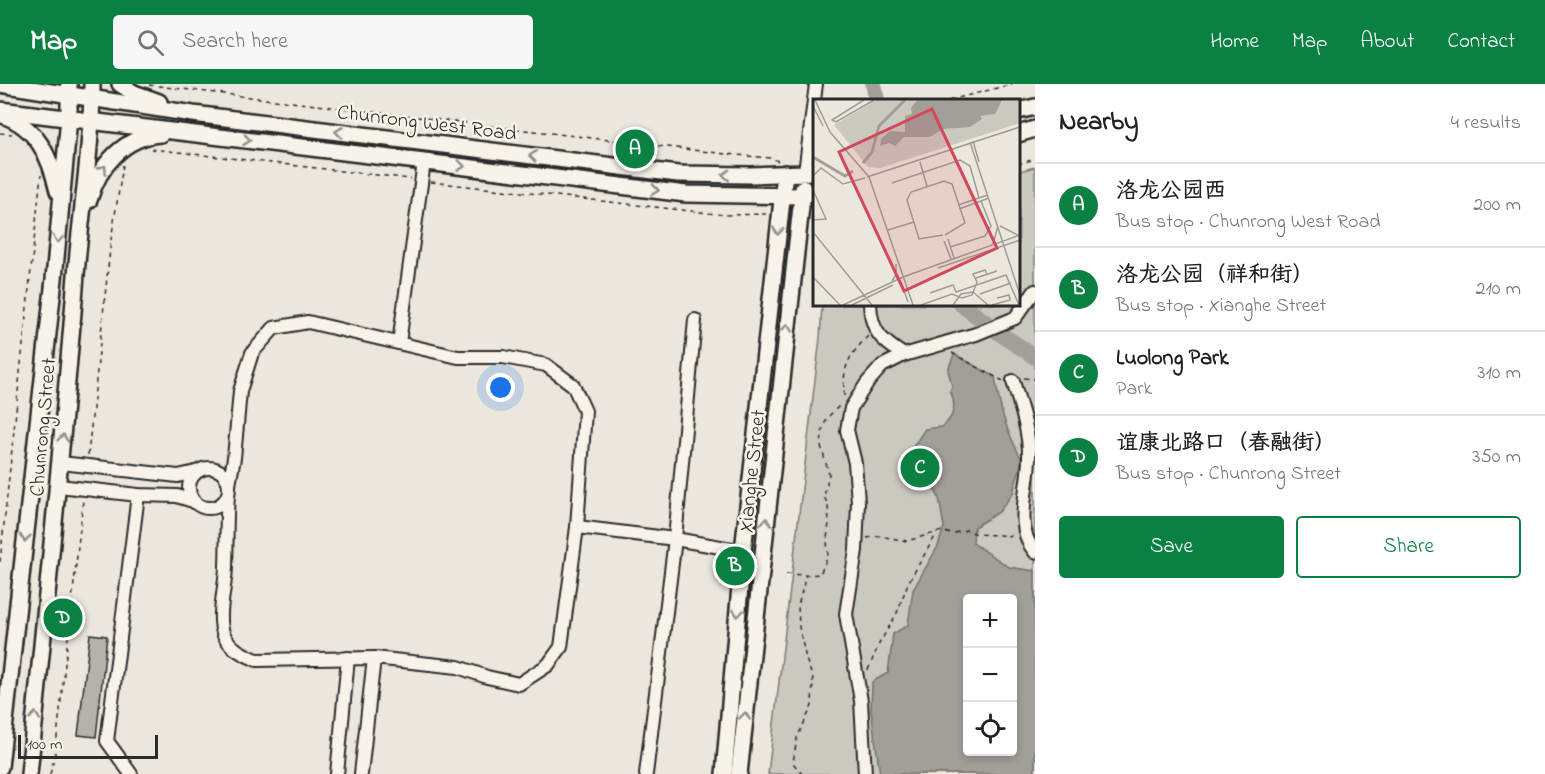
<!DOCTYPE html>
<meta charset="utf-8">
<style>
body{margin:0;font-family:"Indie Flower","LXGW WenKai TC",sans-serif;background:#f6f6f6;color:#202124}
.controls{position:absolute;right:18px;bottom:18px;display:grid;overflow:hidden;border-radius:6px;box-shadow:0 3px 9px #0003}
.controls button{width:54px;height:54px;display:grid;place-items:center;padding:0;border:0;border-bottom:2px solid #e0e0e0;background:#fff;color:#202124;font:30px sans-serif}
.scale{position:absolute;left:18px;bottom:15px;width:140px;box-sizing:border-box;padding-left:6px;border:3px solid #2b2b2b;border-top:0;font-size:16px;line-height:21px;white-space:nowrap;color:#2b2b2b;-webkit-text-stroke:4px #f7f3e8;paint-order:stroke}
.you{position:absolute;left:501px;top:304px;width:21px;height:21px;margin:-15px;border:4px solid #fff;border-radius:50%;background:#1a73e8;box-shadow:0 0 0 9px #1a73e833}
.badge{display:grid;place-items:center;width:39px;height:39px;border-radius:50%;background:#0b8043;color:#fff;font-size:20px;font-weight:700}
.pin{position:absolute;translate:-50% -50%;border:3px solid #fff;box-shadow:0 2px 6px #0006}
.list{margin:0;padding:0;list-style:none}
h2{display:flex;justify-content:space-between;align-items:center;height:78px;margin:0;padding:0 24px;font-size:26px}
h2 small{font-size:20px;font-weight:400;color:#757577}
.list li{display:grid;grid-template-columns:39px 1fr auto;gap:18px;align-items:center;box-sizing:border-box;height:84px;padding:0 24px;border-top:2px solid #e0e0e0}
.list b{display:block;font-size:22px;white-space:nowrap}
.list p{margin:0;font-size:20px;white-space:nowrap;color:#757577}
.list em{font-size:20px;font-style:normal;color:#757577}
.actions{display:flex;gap:12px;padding:18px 24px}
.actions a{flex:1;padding:14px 0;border:2px solid #0b8043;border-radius:6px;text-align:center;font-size:21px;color:#0b8043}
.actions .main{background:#0b8043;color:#fff}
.icon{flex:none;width:33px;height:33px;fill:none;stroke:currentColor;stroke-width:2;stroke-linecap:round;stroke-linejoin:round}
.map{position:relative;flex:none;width:1035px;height:690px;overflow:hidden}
header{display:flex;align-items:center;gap:36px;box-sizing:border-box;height:84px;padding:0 30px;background:#0b8043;color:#fff}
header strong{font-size:28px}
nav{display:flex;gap:33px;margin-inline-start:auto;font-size:21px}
.search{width:420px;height:54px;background:#f6f6f6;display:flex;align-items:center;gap:15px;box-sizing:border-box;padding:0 21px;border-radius:6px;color:#757577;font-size:22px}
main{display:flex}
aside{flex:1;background:#fff}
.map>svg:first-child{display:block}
</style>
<header>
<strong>Map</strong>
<div class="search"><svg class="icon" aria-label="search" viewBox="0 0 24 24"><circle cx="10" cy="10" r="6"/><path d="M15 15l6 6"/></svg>Search here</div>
<nav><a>Home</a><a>Map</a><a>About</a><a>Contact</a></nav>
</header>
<main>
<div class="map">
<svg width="1035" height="690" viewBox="0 0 1035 690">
<rect width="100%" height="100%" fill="#ebe7dd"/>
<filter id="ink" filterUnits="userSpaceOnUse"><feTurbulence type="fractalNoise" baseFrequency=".0167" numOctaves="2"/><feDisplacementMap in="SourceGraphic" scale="12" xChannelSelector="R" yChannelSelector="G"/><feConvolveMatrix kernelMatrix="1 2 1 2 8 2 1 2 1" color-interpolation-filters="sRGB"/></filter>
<g filter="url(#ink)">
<!-- green -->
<path fill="#cbc8bf" stroke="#7b7a75" stroke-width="1.5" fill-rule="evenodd" d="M1035 83V690H768L820 254 822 221 1018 220 1019 87ZM968 514H1012V668H968Z"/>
<!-- water -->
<path fill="#a29f98" stroke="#72716c" stroke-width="1.5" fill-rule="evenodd" d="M954 270 995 293C1000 327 1006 346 1022 376L1013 409 999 428 974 443 973 459 1009 483 1035 487V690H880L871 626 872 598 888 589 893 550 908 541 913 506 938 462 944 443 939 414 913 363 925 345 942 343C954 334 957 320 950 307L952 302 948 286ZM968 514H1012V668H968Z"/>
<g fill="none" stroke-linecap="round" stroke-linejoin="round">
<!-- river -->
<g stroke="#a29f98" stroke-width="16">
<path d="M873 0 877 16"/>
<path d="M961 220 1005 253 1035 273"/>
</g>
</g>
<!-- building -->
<path fill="#b5b2ab" stroke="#2b2b2b" stroke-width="1.5" d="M90 550 107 552 96 653 78 651Z"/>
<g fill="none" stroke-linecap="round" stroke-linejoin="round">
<!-- minor casing -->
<g stroke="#2b2b2b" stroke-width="16">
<g id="minor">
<path d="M805 89 816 0"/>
<path d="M870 220C871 248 882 257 904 271"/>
<path d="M399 259 424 78"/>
<path d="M1013 297C1020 322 1030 348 1029 374 1029 405 1013 442 1035 468"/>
<path d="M61 379 178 392 196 388"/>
<circle cx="209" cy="404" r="20"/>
<path d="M59 402 138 411 177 412 193 417"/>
<path d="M228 412C226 435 227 458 226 482 226 502 216 534 224 551 231 565 243 570 257 576L374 574 458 583 487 593 519 600 548 581 561 563 577 443 585 327 573 301 546 281 503 273H458L308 238 274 244 252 269 240 307 234 374 229 401"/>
<path d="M577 443 675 455 743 467"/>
<path d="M131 690 107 657 138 411"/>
<path d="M337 690 348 574"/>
<path d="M361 690 374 574"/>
<path d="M646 690 675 455 695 236"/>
<path d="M865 690 861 617 846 530 856 466 858 418 855 379 847 346 851 324 867 299 882 282 904 271 976 250 1015 234 1035 207"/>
</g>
</g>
<!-- major casing -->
<g stroke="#2b2b2b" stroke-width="20">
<g id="major">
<path d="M0 0 193 30 678 90 751 91 805 89 814 86"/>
<path d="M120 0 134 9 159 18"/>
<path d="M0 26 686 110 802 112 814 108"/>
<path d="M1018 27 1035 23"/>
<path d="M0 30C37 42 50 72 58 107"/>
<path d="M1018 50 1035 45"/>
<path d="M89 116C98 83 124 52 161 50"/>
<path d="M0 683 54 195 69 34V0"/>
<path d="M29 690C46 524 63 357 76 191 81 127 92 64 92 0"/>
<path d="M724 690 743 467 785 89"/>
<path d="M739 690 803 104"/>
</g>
</g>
<!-- path -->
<g stroke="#2b2b2b" stroke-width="1.5" stroke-dasharray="4.5 4.5" stroke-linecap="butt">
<path d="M149 1 726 70 770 74 778 77"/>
<path d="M950 16 1013 0"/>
<path d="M0 49 12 50"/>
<path d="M151 65 411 95"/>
<path d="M1018 80 1035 75"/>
<path d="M431 98 725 131 766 130"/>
<path d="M952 269 1003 297"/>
<path d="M1024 294 1035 295"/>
<path d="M844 312C843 282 847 274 868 252"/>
<path d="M88 371 111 156 123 81"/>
<path d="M867 454 880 452 907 457 942 447 951 450 966 446 977 450 1016 452"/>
<path d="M0 478 41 91"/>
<path d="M786 490 805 491"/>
<path d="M868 586 879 560 897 529 908 499 937 449"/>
<path d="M50 690 55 671 83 417"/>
<path d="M802 690 793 679 797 654 812 622 813 595 806 575 799 543 798 522 806 491 820 490 828 472 827 455 829 439 828 422 824 412 829 390 821 362 823 342 830 331 840 321"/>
</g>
<!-- minor -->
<use href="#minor" stroke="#f7f3e8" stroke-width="12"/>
<!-- major -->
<use href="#major" stroke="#f7f3e8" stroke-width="15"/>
</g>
<!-- one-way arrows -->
<defs><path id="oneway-chevron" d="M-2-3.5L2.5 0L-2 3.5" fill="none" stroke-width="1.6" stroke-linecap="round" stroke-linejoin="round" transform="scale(1.5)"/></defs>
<g stroke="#918f8a">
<use href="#oneway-chevron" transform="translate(339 48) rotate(-173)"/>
<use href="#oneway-chevron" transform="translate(247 56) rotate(7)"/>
<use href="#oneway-chevron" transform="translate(533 72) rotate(-173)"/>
<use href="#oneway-chevron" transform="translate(461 82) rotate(7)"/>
<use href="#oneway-chevron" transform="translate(103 85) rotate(-55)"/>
<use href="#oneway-chevron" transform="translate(726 91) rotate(-179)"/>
<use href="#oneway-chevron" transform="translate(655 106) rotate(7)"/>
<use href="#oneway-chevron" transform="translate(778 147) rotate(96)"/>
<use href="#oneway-chevron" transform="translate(58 155) rotate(95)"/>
<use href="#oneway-chevron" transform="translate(787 244) rotate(-84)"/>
<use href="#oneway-chevron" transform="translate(63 354) rotate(-85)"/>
<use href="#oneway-chevron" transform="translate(766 438) rotate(-84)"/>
<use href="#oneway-chevron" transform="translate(25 454) rotate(96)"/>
<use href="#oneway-chevron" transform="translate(738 529) rotate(95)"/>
<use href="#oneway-chevron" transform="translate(35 632) rotate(-84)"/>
<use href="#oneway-chevron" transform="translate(745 632) rotate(-84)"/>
</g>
</g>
<g text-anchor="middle" stroke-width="5" stroke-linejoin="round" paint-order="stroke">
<!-- street labels -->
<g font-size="21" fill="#2b2b2b" stroke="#f7f3e8">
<text transform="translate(427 38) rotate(7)" y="7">Chunrong West Road</text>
<text transform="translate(42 343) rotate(-85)" y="7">Chunrong Street</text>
<text transform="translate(751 387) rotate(-84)" y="7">Xianghe Street</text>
</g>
</g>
<!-- overview -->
<g transform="translate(813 15)">
<rect width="207" height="207" fill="#ebe7dd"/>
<path d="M63 1H207V24L67 69 55 68 21 26Z" fill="#cbc8bf"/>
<path d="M104 1H189L182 15 167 17 169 20 157 28 130 30 117 38H91L82 47 76 44 67 47 68 40 77 32 92 33V17L99 15 98 9Z" fill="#a29f98"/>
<path fill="none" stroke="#a29f98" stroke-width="3" d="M0 58 32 77 40 72M50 64 59 53 66 27 92 1"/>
<path fill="none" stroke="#9e9c96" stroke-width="1.5" d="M2 1 17 33 56 78 100 206M51 1 19 21 23 23 61 1M0 7 10 27M160 42 166 63M157 43 207 196M107 63 114 87M0 77 8 69 30 85 52 79M54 78 207 28M79 84 147 61 157 67 166 99M0 91 13 120 0 121M145 106 175 96M146 110 176 99M187 127 205 136M75 131 101 123M0 133 59 206M130 136 106 140 94 101 98 93 131 82 139 85 152 124 132 136M135 140 141 159M131 142 138 160M180 145 185 127M137 148 172 137 178 127 168 102M125 169 207 141M0 178 27 206M163 179 184 172M79 182 83 176V165M88 183 95 203M117 194 140 186 143 193 193 176 206 206M167 195 198 184M30 206 90 178 207 136M39 206 80 186M108 206 139 195 149 199 159 196 164 183 160 175 172 171 174 175M140 206 148 195 160 193 175 206M179 206 197 201 196 196 184 199"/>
<path fill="#d1495b" fill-opacity="0.15" stroke="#d1495b" stroke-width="3" d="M119 10 184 149 91 192 26 53Z"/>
<rect width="207" height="207" fill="none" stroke="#2b2b2b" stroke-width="3"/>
</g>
</svg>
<div class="controls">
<button>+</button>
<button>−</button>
<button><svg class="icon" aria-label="locate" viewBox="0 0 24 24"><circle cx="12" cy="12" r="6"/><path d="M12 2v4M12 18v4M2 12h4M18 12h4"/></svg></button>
</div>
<div class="scale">100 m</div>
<div class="you"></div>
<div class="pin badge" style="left:635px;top:65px">A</div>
<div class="pin badge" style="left:735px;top:482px">B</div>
<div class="pin badge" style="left:920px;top:384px">C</div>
<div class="pin badge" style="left:63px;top:534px">D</div>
</div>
<aside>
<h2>Nearby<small>4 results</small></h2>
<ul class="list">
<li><span class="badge">A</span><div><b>洛龙公园西</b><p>Bus stop · Chunrong West Road</p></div><em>200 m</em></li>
<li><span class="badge">B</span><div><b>洛龙公园（祥和街）</b><p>Bus stop · Xianghe Street</p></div><em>210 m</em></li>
<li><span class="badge">C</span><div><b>Luolong Park</b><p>Park</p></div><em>310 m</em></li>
<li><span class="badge">D</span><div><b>谊康北路口（春融街）</b><p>Bus stop · Chunrong Street</p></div><em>350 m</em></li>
</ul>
<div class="actions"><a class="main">Save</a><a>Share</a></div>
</aside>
</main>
